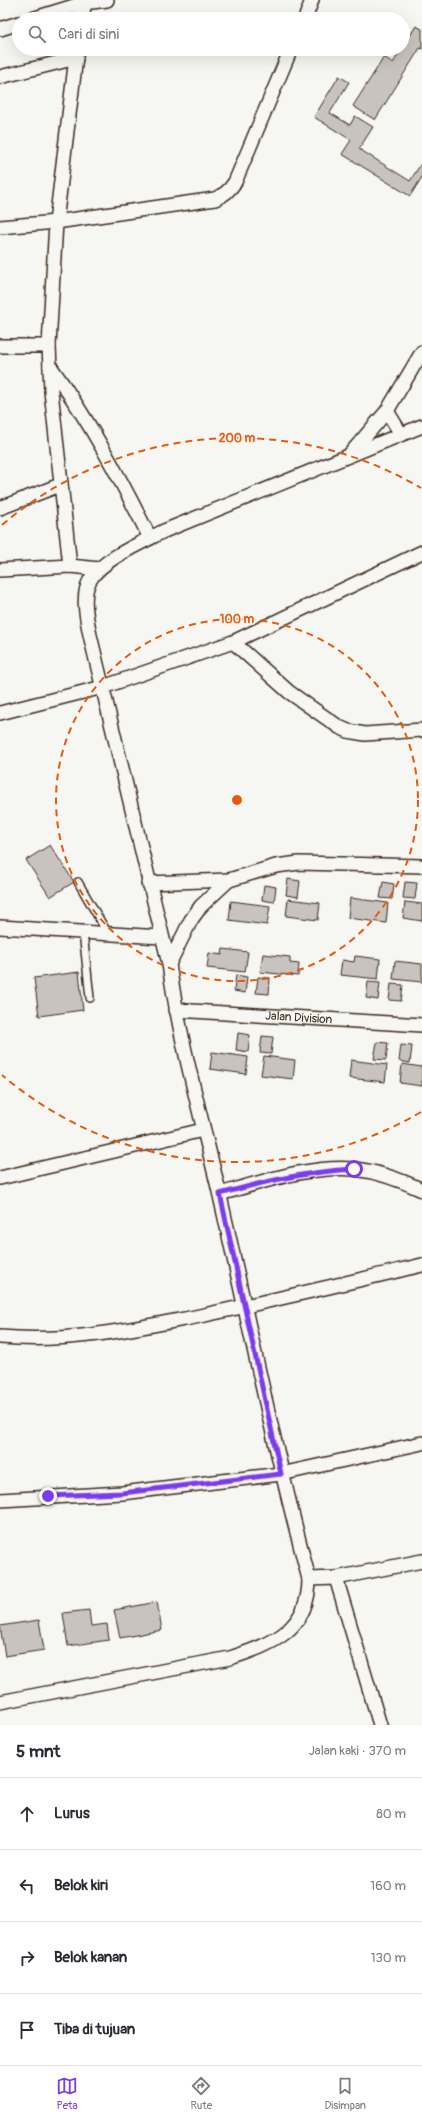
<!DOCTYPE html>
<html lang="id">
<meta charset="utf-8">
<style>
body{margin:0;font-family:Pangolin,sans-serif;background:#f7f7f7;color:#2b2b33}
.stop{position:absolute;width:12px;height:12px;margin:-9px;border:3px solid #7c3aed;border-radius:50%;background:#fff}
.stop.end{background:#7c3aed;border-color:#fff;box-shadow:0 1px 4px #0008}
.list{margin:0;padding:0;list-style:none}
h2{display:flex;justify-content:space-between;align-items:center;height:52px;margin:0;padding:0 16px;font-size:17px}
h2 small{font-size:13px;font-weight:400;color:#7c7c81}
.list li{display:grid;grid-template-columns:26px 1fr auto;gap:12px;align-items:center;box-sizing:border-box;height:72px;padding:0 16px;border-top:1px solid #e1e1e2}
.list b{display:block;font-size:15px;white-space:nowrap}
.list em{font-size:13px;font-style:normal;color:#7c7c81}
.icon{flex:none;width:22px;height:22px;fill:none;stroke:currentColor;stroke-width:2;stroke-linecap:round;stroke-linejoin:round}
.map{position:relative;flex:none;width:422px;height:1725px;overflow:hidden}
.search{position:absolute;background:#fff;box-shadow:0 4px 16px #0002;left:12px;right:12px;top:12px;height:44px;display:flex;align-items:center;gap:10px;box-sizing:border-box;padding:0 14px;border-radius:22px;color:#7c7c81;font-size:15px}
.sheet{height:340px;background:#fff}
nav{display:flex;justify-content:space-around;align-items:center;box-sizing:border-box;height:56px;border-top:1px solid #e1e1e2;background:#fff;font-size:11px;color:#7c7c81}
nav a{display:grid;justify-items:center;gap:2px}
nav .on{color:#7c3aed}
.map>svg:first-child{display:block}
</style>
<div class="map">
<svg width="422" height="1725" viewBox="0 0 422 1725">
<rect width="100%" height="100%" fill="#f6f6f2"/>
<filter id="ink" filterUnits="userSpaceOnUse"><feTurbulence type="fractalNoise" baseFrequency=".025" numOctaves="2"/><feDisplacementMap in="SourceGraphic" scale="8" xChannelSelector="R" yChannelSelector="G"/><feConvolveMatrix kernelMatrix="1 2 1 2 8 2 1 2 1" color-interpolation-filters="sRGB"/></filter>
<g filter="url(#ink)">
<!-- building -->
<g fill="#c8c3be" stroke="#3b2a1e">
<path d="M416 26 422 29V49L420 48 375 120 353 106 384 57 393 63Z"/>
<path d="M339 76 349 82 330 113 350 125 355 116 373 127 359 149 410 181 422 162V177L410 196 342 154 351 140 314 117Z"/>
<path d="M50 845 74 882 50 897 26 860Z"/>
<path d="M288 879 300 881 298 897 286 895Z"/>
<path d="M383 882 394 884 392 899 380 898Z"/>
<path d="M405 882 417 883 415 899 403 898Z"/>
<path d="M264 885 276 887 274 902 262 900Z"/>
<path d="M350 898 388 903 386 923 348 918Z"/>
<path d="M288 899 320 903 318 920 286 916Z"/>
<path d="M231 901 270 906 267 925 229 920Z"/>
<path d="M405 902 422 904V921L403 918Z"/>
<path d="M223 949 248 952 245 972 207 968 209 953 222 955Z"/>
<path d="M263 954 290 957V963L299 964 298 976 260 972Z"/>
<path d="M355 956 380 959 378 979 340 975 342 960 354 962Z"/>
<path d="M395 961 422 964V982L393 979Z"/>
<path d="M79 972 83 1010 39 1016 34 978Z"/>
<path d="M236 975 247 977 245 993 234 991Z"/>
<path d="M258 977 270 978 269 994 256 993Z"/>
<path d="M368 982 380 983 378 1000 366 998Z"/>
<path d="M391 984 403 985 401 1001 389 1000Z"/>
<path d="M238 1033 250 1035 248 1052 236 1050Z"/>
<path d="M262 1036 273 1037 271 1054 260 1053Z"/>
<path d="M377 1042 388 1043 386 1060 374 1059Z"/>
<path d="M401 1045 412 1046 410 1063 399 1061Z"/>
<path d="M212 1052 248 1057 246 1074 210 1069Z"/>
<path d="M264 1056 295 1060 293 1079 261 1075Z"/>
<path d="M351 1060 387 1065 385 1082 349 1078Z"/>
<path d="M402 1064 422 1067V1086L400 1083Z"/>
<path d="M157 1602 162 1630 120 1638 114 1610Z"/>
<path d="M89 1610 91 1626 107 1624 109 1640 68 1646 63 1613Z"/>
<path d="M39 1620 44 1650 5 1656 0 1626Z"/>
</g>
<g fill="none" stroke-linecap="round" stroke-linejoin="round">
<!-- service casing -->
<g stroke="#3b2a1e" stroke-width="10">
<g id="service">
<path d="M78 882 108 934"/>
<path d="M83 932 90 998"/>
</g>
</g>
<!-- minor casing -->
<g stroke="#3b2a1e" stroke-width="16">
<g id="minor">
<path d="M32 19 84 3 107 0"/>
<path d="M82 19 85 0"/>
<path d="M305 19 312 0"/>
<path d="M0 29 19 23"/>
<path d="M0 77 76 58"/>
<path d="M0 227 56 222 215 199C224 195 229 191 235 182L291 49"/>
<path d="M0 346H49"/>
<path d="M50 366C89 420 120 478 150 538"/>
<path d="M387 411 401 434"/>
<path d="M422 426 164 531C143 542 101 560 90 580 81 596 87 619 90 635L169 964C180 1043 202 1119 220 1196 249 1324 275 1452 309 1579L336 1578 422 1561"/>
<path d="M351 453 387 411 422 352"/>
<path d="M0 508 60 485"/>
<path d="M70 566 51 391 49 346 56 222 77 49"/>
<path d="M0 570 70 566 99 569"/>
<path d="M233 642 289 692 339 727 348 731 365 734 422 730"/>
<path d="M0 713 103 687 233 642 422 552"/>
<path d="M148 883 229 880"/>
<path d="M0 927 161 937"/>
<path d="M169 964 191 920 201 906 229 880 276 866 299 863 422 866"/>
<path id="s1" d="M176 1010 422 1025"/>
<path d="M0 1178 203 1130"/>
<path d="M220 1194C262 1182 310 1165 355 1169 379 1172 401 1180 422 1190"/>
<path d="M0 1337C68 1343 128 1330 195 1317 271 1301 346 1283 422 1265"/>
<path d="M0 1500 122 1493 281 1474 422 1443"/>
<path d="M336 1578 380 1725"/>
<path d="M0 1702 230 1658C273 1644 309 1630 309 1579"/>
</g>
</g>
<!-- service -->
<use href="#service" stroke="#f6f6f2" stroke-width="7"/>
<!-- minor -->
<use href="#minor" stroke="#f6f6f2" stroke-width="13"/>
</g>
</g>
<g fill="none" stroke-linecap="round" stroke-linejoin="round" filter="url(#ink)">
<!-- route -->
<path stroke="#7c3aed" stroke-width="5" d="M48 1496 122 1493 281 1474 220 1194C266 1181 305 1172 354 1169"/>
</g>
<!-- distance rings -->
<g fill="none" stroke="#e8590c" stroke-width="2" stroke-dasharray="7 5">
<circle cx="237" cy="800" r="181"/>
<path d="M421 1112A362 362 0 0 1 2 1075M2 525A362 362 0 0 1 421 488"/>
</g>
<g text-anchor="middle" stroke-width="3" stroke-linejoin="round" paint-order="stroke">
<!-- street labels -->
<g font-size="12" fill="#3b2a1e" stroke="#f6f6f2">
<text dy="4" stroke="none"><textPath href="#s1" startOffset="123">Jalan Division</textPath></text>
</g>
</g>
<circle cx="237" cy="800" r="6" fill="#e8590c" stroke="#f6f6f2" stroke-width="2"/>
<g font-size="12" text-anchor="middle" font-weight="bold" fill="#e8590c" stroke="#f6f6f2" stroke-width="3" stroke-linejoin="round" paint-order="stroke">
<text x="237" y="442">200 m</text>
<text x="237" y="623">100 m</text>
</g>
</svg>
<div class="stop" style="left:354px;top:1169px"></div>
<div class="stop end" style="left:48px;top:1496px"></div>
<div class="search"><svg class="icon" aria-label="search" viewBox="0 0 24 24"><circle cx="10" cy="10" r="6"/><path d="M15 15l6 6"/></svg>Cari di sini</div>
</div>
<section class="sheet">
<h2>5 mnt<small>Jalan kaki · 370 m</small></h2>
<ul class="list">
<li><svg class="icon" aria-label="ahead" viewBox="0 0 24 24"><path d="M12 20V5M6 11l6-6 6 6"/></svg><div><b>Lurus</b></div><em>80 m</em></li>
<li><svg class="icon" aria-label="left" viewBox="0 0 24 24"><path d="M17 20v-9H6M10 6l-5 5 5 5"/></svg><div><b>Belok kiri</b></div><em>160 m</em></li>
<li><svg class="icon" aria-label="right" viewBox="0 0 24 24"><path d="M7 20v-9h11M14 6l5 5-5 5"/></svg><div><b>Belok kanan</b></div><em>130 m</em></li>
<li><svg class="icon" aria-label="arrive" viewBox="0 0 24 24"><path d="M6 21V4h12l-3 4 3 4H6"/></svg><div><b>Tiba di tujuan</b></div></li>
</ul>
</section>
<nav>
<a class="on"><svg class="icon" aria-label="map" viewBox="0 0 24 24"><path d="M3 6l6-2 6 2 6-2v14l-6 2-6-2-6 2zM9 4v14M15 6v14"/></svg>Peta</a>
<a><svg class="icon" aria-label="directions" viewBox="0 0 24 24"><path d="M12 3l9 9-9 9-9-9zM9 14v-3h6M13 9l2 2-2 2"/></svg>Rute</a>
<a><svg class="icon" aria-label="saved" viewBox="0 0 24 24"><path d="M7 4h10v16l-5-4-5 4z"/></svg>Disimpan</a>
</nav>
